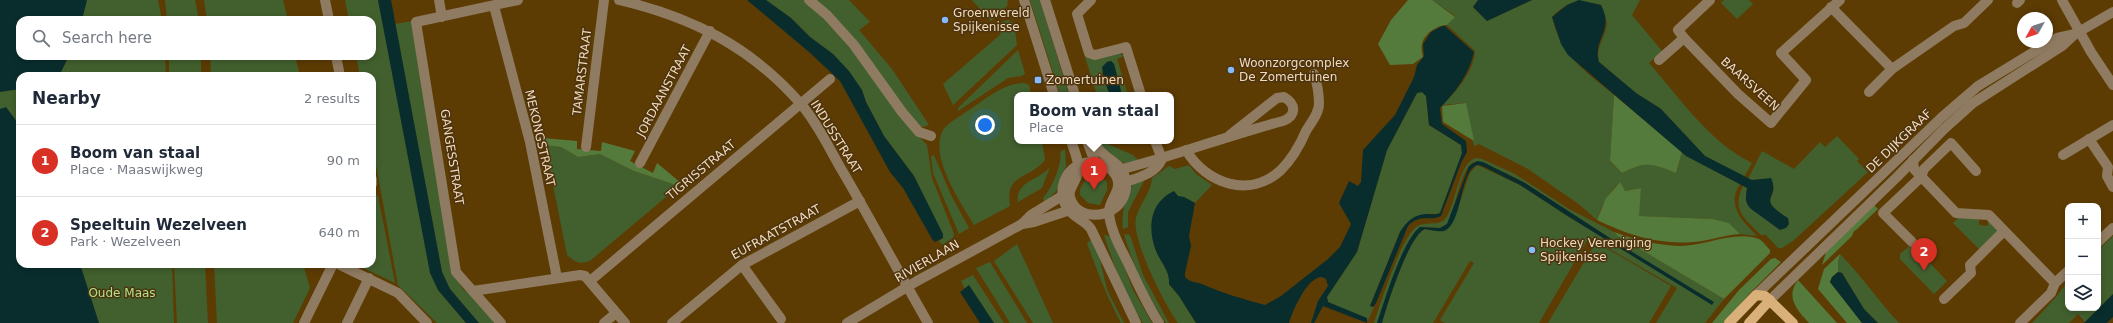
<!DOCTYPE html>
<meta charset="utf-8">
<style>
body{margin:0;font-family:"DejaVu Sans",sans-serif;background:#f6f6f7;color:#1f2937}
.controls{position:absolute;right:12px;bottom:12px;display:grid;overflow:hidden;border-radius:8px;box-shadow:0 2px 6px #0003}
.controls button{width:36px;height:36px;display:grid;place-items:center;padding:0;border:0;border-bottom:1px solid #e0e1e3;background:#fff;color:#1f2937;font:20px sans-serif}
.compass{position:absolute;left:2017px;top:12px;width:36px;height:36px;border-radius:50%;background:#fff;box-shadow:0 2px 6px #0003;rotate:230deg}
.you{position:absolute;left:985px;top:125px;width:14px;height:14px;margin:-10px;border:3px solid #fff;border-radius:50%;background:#1a73e8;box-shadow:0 0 0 6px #1a73e833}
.badge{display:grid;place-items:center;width:26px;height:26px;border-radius:50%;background:#d93025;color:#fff;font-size:13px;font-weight:700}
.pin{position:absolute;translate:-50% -33px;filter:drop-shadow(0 1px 2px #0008)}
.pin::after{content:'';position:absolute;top:21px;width:14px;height:12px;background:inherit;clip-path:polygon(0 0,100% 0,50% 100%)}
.popup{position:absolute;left:1014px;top:92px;width:160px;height:52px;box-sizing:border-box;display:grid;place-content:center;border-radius:8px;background:#fff;filter:drop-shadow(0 1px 3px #0005);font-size:13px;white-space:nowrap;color:#747a83}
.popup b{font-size:15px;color:#1f2937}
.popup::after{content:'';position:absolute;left:50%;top:100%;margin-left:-8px;border:8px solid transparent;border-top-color:#fff}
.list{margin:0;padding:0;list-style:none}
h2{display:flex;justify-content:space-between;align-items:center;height:52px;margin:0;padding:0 16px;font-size:17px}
h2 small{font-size:13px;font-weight:400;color:#747a83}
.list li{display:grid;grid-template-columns:26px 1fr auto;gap:12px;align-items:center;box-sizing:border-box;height:72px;padding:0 16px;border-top:1px solid #e0e1e3}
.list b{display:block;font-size:15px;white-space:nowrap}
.list p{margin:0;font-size:13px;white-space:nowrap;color:#747a83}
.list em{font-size:13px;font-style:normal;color:#747a83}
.icon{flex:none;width:22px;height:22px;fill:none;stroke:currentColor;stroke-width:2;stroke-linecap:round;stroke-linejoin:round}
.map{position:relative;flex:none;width:2113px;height:323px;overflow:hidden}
.search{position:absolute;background:#fff;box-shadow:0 2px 6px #0003;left:16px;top:16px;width:360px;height:44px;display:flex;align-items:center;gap:10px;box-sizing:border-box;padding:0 14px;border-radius:12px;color:#747a83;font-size:15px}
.panel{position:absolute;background:#fff;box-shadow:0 2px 6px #0003;left:16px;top:72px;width:360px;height:196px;border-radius:12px}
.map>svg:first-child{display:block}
</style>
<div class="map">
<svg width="2113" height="323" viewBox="0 0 2113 323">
<rect width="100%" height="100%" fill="#5d3c03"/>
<!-- green -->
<g fill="#42602e">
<path d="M0 0H158L162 20H20V56H165L166 76H20V264H172L174 323H10L0 273Z"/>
<path d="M165 0H195L199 20H167Z"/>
<path d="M204 0H283L288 20H207Z"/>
<path d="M345 0H378L438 290 466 323H437L398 285 372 143V76H360L356 56H372V20H349Z"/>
<path d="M766 0H804L837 28 909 126 927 145 932 178 954 234 953 238 942 245 939 241 943 238 914 176 884 136 866 102 862 90 833 54 810 37 791 18Z"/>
<path d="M815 0H849L870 22 859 30 892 69 929 125 923 127 917 125Z"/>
<path d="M972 0H1008L1007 6 991 21Z"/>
<path d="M1030 0H1040L1069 95H1060Z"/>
<path d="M1432 0H1478L1473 7 1487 21 1532 0H1640L1632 15 1662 51 1649 63C1680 98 1709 142 1752 163L1744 177 1705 156 1661 109 1636 93 1599 62C1595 47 1606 37 1607 24 1607 19 1602 10 1601 5 1579 0 1568 0 1552 17 1561 56 1585 71 1614 95L1610 162 1622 173C1647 161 1650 163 1676 173L1682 152 1740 184C1726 205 1742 221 1757 236L1740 234 1729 223 1713 219 1638 216 1641 188 1624 191 1620 182C1609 191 1601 207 1597 220L1580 205 1528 169 1479 144 1474 146 1465 103 1442 105C1457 91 1473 73 1475 51L1447 25 1455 16Z"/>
<path d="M1724 0H1749L1753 4 1737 19 1721 3Z"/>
<path d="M1009 20 1014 24 1017 45 953 105 943 84 1001 34 996 28 1004 21Z"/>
<path d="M412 21 452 271 463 289 474 297 497 323H479L450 289 442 272 395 24Z"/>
<path d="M1018 50 1025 73 1022 76 1008 78 958 111V108Z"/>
<path d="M1120 53 1124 56 1117 59 1128 95H1122L1114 64 1111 61 1107 62 1102 74 1110 95H1097L1085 57 1093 59Z"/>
<rect x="169" y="56" width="32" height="20"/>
<path d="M210 56H295L300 76H211Z"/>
<path d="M1024 83 1029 85 1031 95H1017V141H1042L1045 160C1027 181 1005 173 1010 206L974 225C961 203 930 158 942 132 947 122 966 113 975 106 991 95 1004 84 1024 83Z"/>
<path d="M1422 92 1426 96 1429 125 1461 145 1462 153 1440 213C1435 215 1432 213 1427 214 1416 217 1406 223 1400 232L1372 301 1370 305 1374 307 1368 320 1328 302 1327 297 1357 252 1387 150 1417 93Z"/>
<path d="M1837 136 1859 159 1857 161 1868 172 1793 241 1782 248H1778L1766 235H1761C1745 219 1731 210 1743 186L1747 188 1746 197 1788 218C1754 197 1781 200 1771 179L1752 180 1748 179 1762 151 1794 169 1820 142 1825 147Z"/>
<path d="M1103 142 1133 155 1139 161 1126 164 1122 162 1098 144Z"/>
<path d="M545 145 561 147 578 157 600 154 634 171 679 186 591 260C581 265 576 263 567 255Z"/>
<path d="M1065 149 1066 166 1057 190 1045 203 1043 198C1051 190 1063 163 1060 152Z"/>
<path d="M934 155 951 195 969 228 959 234 933 173 931 156Z"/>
<path d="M1476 158 1482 159 1515 174 1569 209 1614 232 1618 236 1724 299 1705 323H1656L1677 288 1589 237 1539 323H1445L1440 320 1474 263 1470 261 1433 323H1382C1387 305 1409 235 1425 229L1441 231 1455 216 1470 173 1477 165 1520 185 1566 215 1713 305 1525 183 1506 173 1473 162C1459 172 1456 209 1447 224L1440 228 1420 227 1402 256 1377 323H1374C1381 302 1400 241 1415 228 1424 219 1440 229 1447 216 1456 202 1459 162 1476 158Z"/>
<path d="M1189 165 1196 174 1212 185 1195 203 1184 197 1157 253 1170 276 1169 284 1179 296 1196 323H1178C1165 305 1131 239 1136 218 1140 203 1151 193 1152 178L1169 166 1175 169Z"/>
<path d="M1050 167 1042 188 1018 202C1015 181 1040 180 1050 167Z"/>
<path d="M1089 173 1098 174 1107 182V190L1100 205 1088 203 1080 195V189Z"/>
<path d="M1145 179 1128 212V227L1123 229C1121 218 1125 193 1133 185 1136 182 1141 181 1145 179Z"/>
<path d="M374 194 378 196 395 283 355 264H372V198Z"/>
<path d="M1958 218H1979V225L1988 226V220L1999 231 1980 250 1953 223Z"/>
<path d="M1124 234 1130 235 1143 275 1169 323H1166C1147 296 1133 266 1124 234Z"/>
<path d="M1104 235 1113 237 1133 290 1152 323H1143C1125 296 1114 266 1104 235Z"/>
<path d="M2113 236V294L2085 322 2078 314 2069 323H2032L2057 296 2068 281V308H2098V250Z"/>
<path d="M1092 239 1099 255 1107 290 1124 323H1121C1107 297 1097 271 1087 243Z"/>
<path d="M1596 242 1671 286 1649 323H1548Z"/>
<path d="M1017 244 1053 323H1033L994 261Z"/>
<path d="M1912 244 1947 281 1934 294 1900 259V254Z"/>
<path d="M1840 254C1862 276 1878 301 1899 323H1878L1864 309 1842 273 1838 272V262Z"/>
<path d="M990 262 1027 323H1010L976 268Z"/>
<path d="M174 264H205L208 323H177Z"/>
<path d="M214 264H303L310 288 293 323H217Z"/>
<path d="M973 275 1004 323H994L969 286 965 289 961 281Z"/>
</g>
<!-- forest -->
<g fill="#557b3c">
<path d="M1408 0H1432L1455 17 1447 25C1437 25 1424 34 1422 44 1421 48 1422 53 1423 57L1413 64 1390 65 1378 44 1391 20Z"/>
<path d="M1614 95 1682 152 1676 173C1650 163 1647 161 1622 173L1610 161Z"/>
<path d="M1466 103 1474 141 1443 122 1442 106Z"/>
<path d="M543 138 577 141V149L601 151 602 142 635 151 630 161 653 173 657 163 681 183 679 186 634 171 600 154 578 157 561 147 545 145Z"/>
<path d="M1620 182 1625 191 1641 188 1639 216 1713 219 1729 223 1740 234C1724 235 1709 241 1693 242 1659 245 1628 235 1597 220L1606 198Z"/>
<path d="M1874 205 1878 209 1856 230 1854 231 1852 236 1822 265 1827 249Z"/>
<path d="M1614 232C1636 240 1656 245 1680 246 1704 246 1736 230 1759 239 1763 241 1767 247 1770 250V253L1724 299 1618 236Z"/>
<path d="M1840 254 1838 262V272L1832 277 1830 282 1862 323H1847L1818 289 1824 269Z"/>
<path d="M1775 258 1781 262 1750 293 1724 323H1712L1739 290 1771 259Z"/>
<path d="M1798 280 1837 323H1809C1797 310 1785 297 1798 280Z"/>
</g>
<!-- water -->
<g fill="#092d2d">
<path d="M0 0H87L82 20H20V56H69L59 76H20V89L0 92Z"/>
<path d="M378 0H391L442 272 450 289 479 323H466L438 290 430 273Z"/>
<path d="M747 0H766L791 18 810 37 833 54 849 71 862 90 866 102 884 136 914 176 943 234V238L935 242 932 239 903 188 890 172 840 81 809 52Z"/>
<path d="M1478 0H1532L1487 21 1473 7Z"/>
<path d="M1579 0 1601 5C1615 31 1592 39 1599 62L1636 93 1661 109 1705 156 1752 180 1771 178C1781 200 1754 197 1788 218L1789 224 1786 228 1780 230 1751 209C1744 202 1746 196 1747 188L1686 156 1568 55 1561 44 1552 17 1567 5Z"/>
<path d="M1442 26H1445L1474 52C1469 75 1456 91 1440 108L1442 124 1466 141 1467 152 1461 163 1441 216C1429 222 1421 213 1408 226L1376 303 1373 307 1370 306 1400 232C1407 221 1414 214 1428 214 1432 214 1435 215 1440 213L1462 153 1461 145 1429 125 1426 96 1422 92 1417 93 1387 150 1357 252 1327 297 1328 302 1367 318V323L1323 306 1314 323H1311L1318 301 1328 286 1326 279 1322 277C1307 277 1293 310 1289 323H1196L1179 296 1169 284C1170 271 1161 263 1156 251 1147 228 1150 202 1174 191L1178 196 1184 197 1195 203 1189 236 1191 246 1185 273V277C1190 282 1195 282 1202 284 1222 293 1243 299 1265 305L1281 296 1328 259 1340 247 1351 224 1339 203 1349 181 1358 186 1361 182 1363 150 1395 115 1414 77 1417 65 1424 56 1423 44 1431 32Z"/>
<path d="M1111 61 1114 64 1122 95H1110L1104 80 1102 67 1107 62Z"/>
<path d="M6 107 20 126V264H80L99 323H0V109Z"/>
<path d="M1477 161 1483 162 1525 183 1616 242 1714 302 1712 305 1566 215 1520 185 1482 166 1477 165C1459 172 1463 224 1444 231 1438 232 1431 230 1425 229 1409 235 1387 305 1382 323H1377C1385 300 1402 241 1420 227L1440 228 1447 224 1469 166Z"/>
<path d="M1838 272 1842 273 1864 309 1878 323H1862L1830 282 1832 277Z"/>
<path d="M969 285 994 323H980L960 292Z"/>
<path d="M2113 294V317L2107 323H2084Z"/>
</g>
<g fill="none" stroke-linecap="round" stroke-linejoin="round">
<!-- minor -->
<g stroke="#8f7b61" stroke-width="10">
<path d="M325 0 329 20"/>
<path d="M439 0 442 17"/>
<path d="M619 0C691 17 750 46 800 103 816 121 828 146 840 167 870 218 898 271 928 323"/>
<path d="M809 0 827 15 854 45 902 112 919 132 931 136"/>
<path d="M1024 0 1054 95"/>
<path d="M1045 0 1075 95"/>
<path d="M1091 0 1077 14 1089 53 1095 55 1126 47 1141 95"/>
<path d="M1710 0 1678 30 1684 38 1738 94 1771 123 1806 80 1781 53 1840 0"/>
<path d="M2062 0 2091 52 2113 85"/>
<path d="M2017 3 2020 0"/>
<path d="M494 6 530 142 557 278"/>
<path d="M1831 7 1892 69 1954 26 1964 23 1988 0"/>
<path d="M336 56 340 76"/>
<path d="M1659 60 1684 38"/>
<path d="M1869 92 1892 69"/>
<path d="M2089 139 2108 167 2107 176 2113 187"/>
<path d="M1071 141C1074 150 1080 163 1078 172 1075 187 1062 191 1076 208"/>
<path d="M1087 141 1095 162"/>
<path d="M586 147 604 0"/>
<path d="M1186 150C1206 184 1250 199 1281 170 1292 159 1300 145 1306 131 1311 123 1319 113 1319 104 1319 94 1317 83 1314 74"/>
<path d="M2063 155 2113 125"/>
<path d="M1913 160 1914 169 1956 213 1989 215 2055 283"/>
<path d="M640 163 710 31"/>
<path d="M1115 171C1172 157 1226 136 1283 121 1297 115 1296 104 1284 97L1277 98 1230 135"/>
<path d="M372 179V184"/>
<path d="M1126 182C1140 177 1156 173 1162 159L1155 141"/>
<path d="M1022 224 1031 215 1062 196"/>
<path d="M1912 242 1883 213 1921 177 1924 169 1951 143 1976 171"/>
<path d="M2098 242 2113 228"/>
<path d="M338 264 398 293 427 323"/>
<path d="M742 265 781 319"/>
<path d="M590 281 830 79"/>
<path d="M473 291 580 275 585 276 625 323"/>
<path d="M1756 295 1942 117 1978 86 2057 38 2075 34"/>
<path d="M1944 299 1971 273 1970 265 2004 231"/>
<path d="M1770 300 1897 177 1944 129 1973 103 2062 46 2075 34 2113 12"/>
<path d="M304 323 333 264"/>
<path d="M347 323 369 278"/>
<path d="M501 323 456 272 416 22 518 0"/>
<path d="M604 323 616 313"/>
<path d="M672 323 742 265 860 201"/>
<path d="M847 323 917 281 1022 224 1034 222 1076 208C1098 226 1133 206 1125 177 1120 160 1101 159 1094 141"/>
<path d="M1136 323 1091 229C1085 220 1074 218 1068 209 1056 193 1064 168 1084 163 1096 160 1112 166 1117 178 1122 192 1108 200 1109 213 1110 229 1120 247 1127 261 1137 282 1146 303 1159 323"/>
<path d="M2020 323 2051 293 2055 283 2068 271"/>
</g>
<!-- major -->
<g stroke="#d9b07a" stroke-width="10">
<path d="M1729 323 1756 295 1765 296 1793 323"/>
<path d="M1749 323 1770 300"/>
</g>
</g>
<!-- markers -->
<g fill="#86bbfb" stroke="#4c3411" stroke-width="1.5">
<circle cx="945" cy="20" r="4"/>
<circle cx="1231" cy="70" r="4"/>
<rect x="1034" y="76" width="8" height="8" rx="2"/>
<circle cx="1532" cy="250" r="4"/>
</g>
<g text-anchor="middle" stroke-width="3" stroke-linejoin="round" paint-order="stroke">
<!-- poi labels -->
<g font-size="12" fill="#f2daba" stroke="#4c3411" text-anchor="start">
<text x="953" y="17">Groenwereld<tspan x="953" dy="14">Spijkenisse</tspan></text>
<text x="1239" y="67">Woonzorgcomplex<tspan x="1239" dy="14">De Zomertuinen</tspan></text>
<text x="1046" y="84">Zomertuinen</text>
<text x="1540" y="247">Hockey Vereniging<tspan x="1540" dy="14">Spijkenisse</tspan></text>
</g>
<!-- street labels -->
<g font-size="12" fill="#f2daba" stroke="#4c3411">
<text transform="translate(582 72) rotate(-83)" y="4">TAMARSTRAAT</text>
<text transform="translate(1750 84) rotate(42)" y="4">BAARSVEEN</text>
<text transform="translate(664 91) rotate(-62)" y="4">JORDAANSTRAAT</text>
<text transform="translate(836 137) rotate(58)" y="4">INDUSSTRAAT</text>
<text transform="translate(540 138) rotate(77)" y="4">MEKONGSTRAAT</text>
<text transform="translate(1899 141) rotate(-44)" y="4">DE DIJKGRAAF</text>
<text transform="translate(452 157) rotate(81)" y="4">GANGESSTRAAT</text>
<text transform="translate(701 170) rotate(-40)" y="4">TIGRISSTRAAT</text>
<text transform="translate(776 232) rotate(-29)" y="4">EUFRAATSTRAAT</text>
<text transform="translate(927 261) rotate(-30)" y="4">RIVIERLAAN</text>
</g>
<!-- park labels -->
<g font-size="12" fill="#ace289" stroke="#4c3411">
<text x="122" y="297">Oude Maas</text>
</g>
</g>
</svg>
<div class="controls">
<button>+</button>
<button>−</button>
<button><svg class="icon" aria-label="layers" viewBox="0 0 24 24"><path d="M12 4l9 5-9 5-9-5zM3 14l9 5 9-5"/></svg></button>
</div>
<svg class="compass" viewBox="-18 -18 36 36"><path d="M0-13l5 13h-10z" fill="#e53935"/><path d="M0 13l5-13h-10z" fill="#747a83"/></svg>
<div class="you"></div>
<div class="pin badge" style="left:1094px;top:190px">1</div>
<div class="popup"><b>Boom van staal</b>Place</div>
<div class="pin badge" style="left:1924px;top:271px">2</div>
<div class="search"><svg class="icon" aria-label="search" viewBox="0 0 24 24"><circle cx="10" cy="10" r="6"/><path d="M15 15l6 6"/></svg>Search here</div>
<section class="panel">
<h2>Nearby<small>2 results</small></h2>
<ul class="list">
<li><span class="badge">1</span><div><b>Boom van staal</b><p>Place · Maaswijkweg</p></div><em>90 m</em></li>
<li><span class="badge">2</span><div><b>Speeltuin Wezelveen</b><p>Park · Wezelveen</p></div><em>640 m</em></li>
</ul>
</section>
</div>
